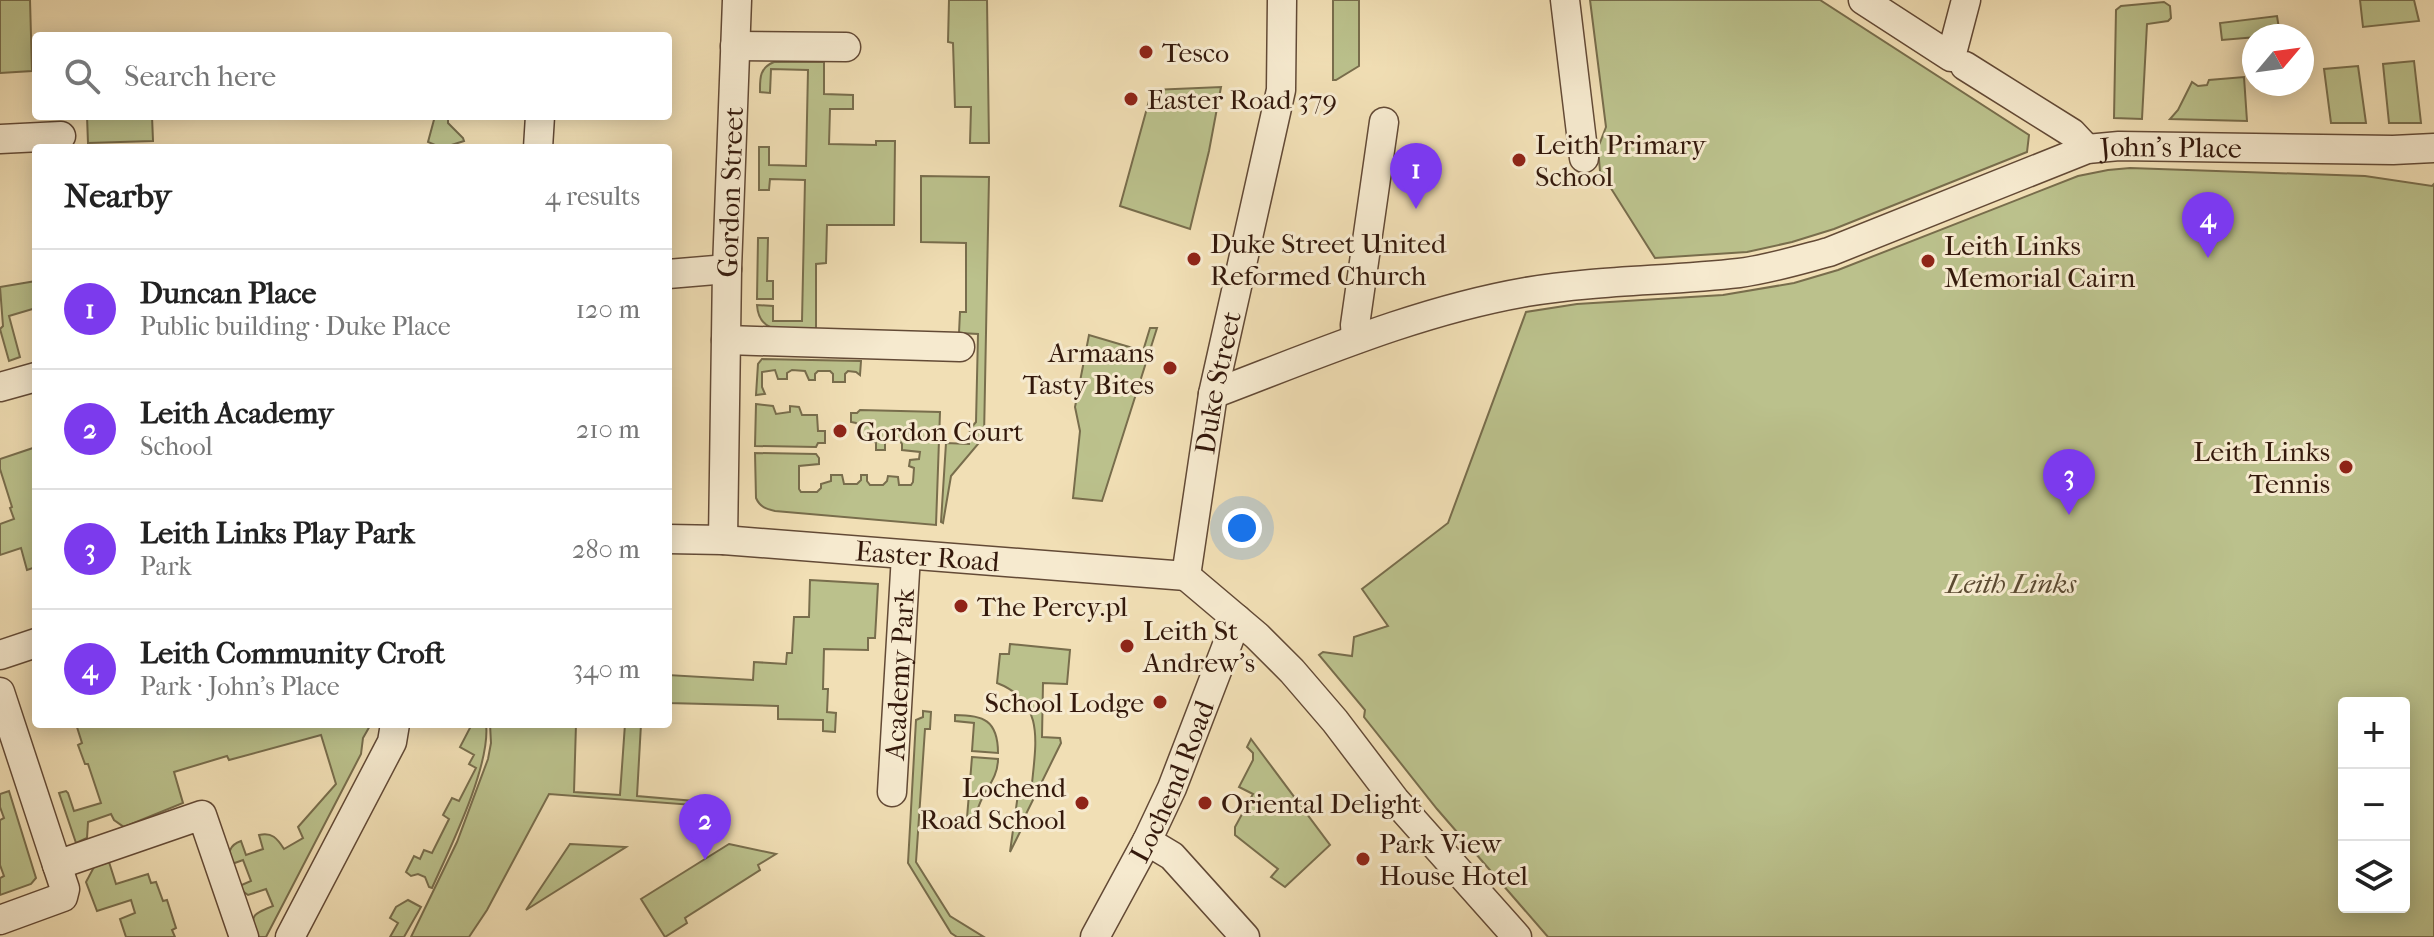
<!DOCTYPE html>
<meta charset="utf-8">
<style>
body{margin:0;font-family:"IM FELL French Canon",serif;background:#f6f6f6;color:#222}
.controls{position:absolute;right:24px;bottom:24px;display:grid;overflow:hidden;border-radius:8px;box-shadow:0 4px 20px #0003}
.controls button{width:72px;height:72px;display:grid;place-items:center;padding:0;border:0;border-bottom:2px solid #e0e0e0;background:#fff;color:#222;font:40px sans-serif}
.compass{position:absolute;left:2242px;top:24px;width:72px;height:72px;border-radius:50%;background:#fff;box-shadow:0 4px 20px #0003;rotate:61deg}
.you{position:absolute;left:1242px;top:528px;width:28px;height:28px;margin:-20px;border:6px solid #fff;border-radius:50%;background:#1a73e8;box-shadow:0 0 0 12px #1a73e833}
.badge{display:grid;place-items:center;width:52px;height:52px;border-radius:50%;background:#7c3aed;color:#fff;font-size:26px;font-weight:700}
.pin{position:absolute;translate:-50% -66px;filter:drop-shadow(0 2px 4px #0008)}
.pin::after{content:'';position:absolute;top:42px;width:28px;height:24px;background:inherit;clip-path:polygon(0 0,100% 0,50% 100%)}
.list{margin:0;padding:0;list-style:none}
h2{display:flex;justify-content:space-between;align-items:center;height:104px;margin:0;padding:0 32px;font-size:34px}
h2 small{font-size:26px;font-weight:400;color:#767676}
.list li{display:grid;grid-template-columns:52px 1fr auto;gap:24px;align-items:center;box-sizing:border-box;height:120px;padding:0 32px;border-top:2px solid #e0e0e0}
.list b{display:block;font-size:30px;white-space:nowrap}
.list p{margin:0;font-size:26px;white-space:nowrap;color:#767676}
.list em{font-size:26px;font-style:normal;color:#767676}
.icon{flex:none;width:44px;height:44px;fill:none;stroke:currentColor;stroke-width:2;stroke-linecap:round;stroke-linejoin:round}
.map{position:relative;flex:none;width:2434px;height:937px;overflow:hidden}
.search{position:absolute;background:#fff;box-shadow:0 4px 20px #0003;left:32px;top:32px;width:640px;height:88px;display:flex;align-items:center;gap:20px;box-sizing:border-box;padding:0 28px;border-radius:8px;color:#767676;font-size:30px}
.panel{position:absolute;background:#fff;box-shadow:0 4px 20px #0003;left:32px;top:144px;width:640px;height:584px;border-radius:8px}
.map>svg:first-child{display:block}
</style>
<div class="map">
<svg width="2434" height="937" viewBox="0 0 2434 937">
<rect width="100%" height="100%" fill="#f1dfb5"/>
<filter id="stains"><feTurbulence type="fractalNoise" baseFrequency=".0025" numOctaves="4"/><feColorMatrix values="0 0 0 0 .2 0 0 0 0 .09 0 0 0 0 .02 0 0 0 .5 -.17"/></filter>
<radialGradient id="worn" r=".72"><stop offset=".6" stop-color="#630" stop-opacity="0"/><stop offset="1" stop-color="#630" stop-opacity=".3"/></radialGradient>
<!-- green -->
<g fill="#bbc18c" stroke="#786d4c" stroke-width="2" fill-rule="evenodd">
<path d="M0 0H30L32 71 0 73Z"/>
<path d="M949 0H987L989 143H970L971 107H955L953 43 948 42Z"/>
<path d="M1333 0H1359V66L1336 80H1333Z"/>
<path d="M1590 0H1820L2029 135 2027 152 1834 229 1792 242 1747 252 1655 258 1600 171 1598 148 1606 127Z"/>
<path d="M2360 0H2414L2419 21 2363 27Z"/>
<path d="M2164 2 2170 6 2171 18 2168 21 2147 24 2142 119 2114 118 2116 10 2121 6Z"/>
<path d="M2277 16 2280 35 2222 40 2220 23Z"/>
<path d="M2414 61 2421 123H2389L2383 64Z"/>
<path d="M774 62H824V94L853 95V109H830L829 144 876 145V141H895L894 225H827L826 263 816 264V329C792 329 759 338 757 305L773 306V321H802L805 180 770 179 769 190H759V147H769V165L806 166 808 70 771 69 770 93 760 92C760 79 759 68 774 62Z"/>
<path d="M2358 66 2366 123H2331L2324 69Z"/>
<path d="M2244 77 2247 121 2170 119 2178 110 2192 82 2198 86 2207 85 2209 80Z"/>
<path d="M1221 87 1209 151 1190 229 1120 206 1152 90Z"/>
<path d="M87 116H152L153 141 88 143Z"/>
<path d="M435 116H448V123L463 138 464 141 442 148 428 142Z"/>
<path d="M2130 168 2365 176 2432 186 2434 184V937H1548L1437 809 1364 717 1365 710 1319 655 1323 652 1352 656 1354 637 1388 626 1362 589 1448 523 1526 312 1577 304 1723 295 1794 283 1838 270 2078 176 2108 170ZM2344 703H2404V907H2344Z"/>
<path d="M921 176 989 177 984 437 951 476 943 523 941 522 946 443 969 444 970 429 976 422 978 334 959 333 960 312H966V243L921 242Z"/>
<path d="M758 238H768L767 281H773V299H757Z"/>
<path d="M36 281V308L9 316 20 357 9 361 0 329 3 326 0 287Z"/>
<path d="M1150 328H1157L1102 501 1073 498 1080 431 1075 407 1089 335 1143 351Z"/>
<path d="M762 359 861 361 860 375 856 372 848 371 845 374V382H833V374L830 371H818L815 374V380H809L805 371 792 370 787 373V379H778L775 370 762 372V387L765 394 756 395 758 364Z"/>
<path d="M756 404 773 406 776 414 790 412V406L799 407 802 415H817L818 431H825V443H818L816 447 755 446Z"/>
<path d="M860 410 940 412 936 525 775 511C766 509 760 507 756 498L755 453 816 454 819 458V464L799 466V489L801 492H817L821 488V484L831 481V475H842L844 484H857L861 480V475H867V481L870 485H883L887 481 888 476 898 477 899 485H911L913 482 914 468 909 466 910 460 919 459 920 452 902 450V444L899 440H888L885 443V450H876V443L872 440H859V426L856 423 851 422V413H857Z"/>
<path d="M36 447V567L27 570 21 548 0 555V524L14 519 10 508 12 507 0 469V459Z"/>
<path d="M810 580 878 584 875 638H868V650L824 649 823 689H828L827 712 836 713 835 732 823 731V720L778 719V706L668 703V675L753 680 754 662 786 664 787 653H792L794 617H809Z"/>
<path d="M1010 644 1070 650 1067 684 1043 683 1042 737 1060 738 1061 743 1026 814 1028 816 1010 852 1018 794 1031 795C1034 750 1049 703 997 683L1000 654H1009Z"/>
<path d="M923 711 931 712 930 729H925L916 862 950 916 984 937H957L951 933 908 863 916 720 923 717Z"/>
<path d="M955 715C983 715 998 720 998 753L972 751 974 723 955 721Z"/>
<path d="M76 724H371L363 738 361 754 266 937H253C252 914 251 915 273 906L266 889 248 895 237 887 251 881 243 860 229 865C228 853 229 845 241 841L246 855 263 849 259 835C272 832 277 838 284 849L303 838 298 827 336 784 321 735 229 760 227 756 174 772 183 803 124 827 114 820 111 814 88 822 87 838 76 843 59 793 66 791 68 793 74 811 101 803 88 764H85L78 745 82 743Z"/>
<path d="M472 724H486C491 765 450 848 432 888L429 887 425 877 418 874 411 876 406 872 414 856 420 859 424 850 432 853 449 819 443 815 452 798 459 801 476 768 469 764 474 755 460 747Z"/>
<path d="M490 724H576L574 792 620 795 625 724H641L637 796 706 802V806L549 794 487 910 469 937H411L457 842 488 759 491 743Z"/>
<path d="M1251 739 1330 845 1285 887 1271 877 1278 869 1235 835V827L1253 794 1239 787 1253 760V753L1247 747Z"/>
<path d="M972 757 998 759C998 781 981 792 977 812L967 818Z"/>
<path d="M9 791 36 878 31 884 0 895V878L4 876 0 865V820L4 818 0 807V794Z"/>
<path d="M570 844 626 847 526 910Z"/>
<path d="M729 844 776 854 758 865 760 870 685 918 687 923 665 937 641 899Z"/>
<path d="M109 862 116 884 148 874 151 883 156 882 163 901 167 900 176 928 172 930 175 937H126L120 919 135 913 131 900 97 911 86 882 94 867Z"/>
<path d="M408 900 421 907 404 937H390L398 923 390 918 396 907Z"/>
</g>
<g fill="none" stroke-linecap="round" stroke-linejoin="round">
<!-- minor casing -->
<g stroke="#634a36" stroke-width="31">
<g id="minor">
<path d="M1565 0 1584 158"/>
<path d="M1863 0 1951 57 1966 0"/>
<path d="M735 46 846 47"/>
<path d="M1965 66 2072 133 2087 149"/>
<path d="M0 139 61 136"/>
<path d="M538 148 540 116"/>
<path d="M668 274 727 269"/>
<path d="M1356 339 1355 325 1384 122"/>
<path d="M726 340 960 347"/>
<path d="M0 387 36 377"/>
<path id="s1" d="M1213 394C1316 355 1417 311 1526 292 1597 280 1669 281 1739 273 1770 269 1799 260 1829 252L2087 149 2119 146 2393 150 2434 148"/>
<path id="s2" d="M668 539 723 540 1186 576"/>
<path id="s3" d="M723 540 727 269 737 0"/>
<path id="s4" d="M1186 576 1213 394 1281 90 1282 0"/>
<path d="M1186 576 1257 636 1292 671 1335 721 1395 800 1517 937"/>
<path d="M0 655 36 643"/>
<path d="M0 692 57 865 202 815 244 937"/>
<path id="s5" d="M892 792 906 555"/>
<path d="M1147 841 1172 856 1245 937"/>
<path d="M0 920 63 897 65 889 57 865"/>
<path d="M290 937 392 742 395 724"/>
<path id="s6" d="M1095 937 1147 841 1172 788 1237 619"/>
</g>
</g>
<!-- minor -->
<use href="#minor" stroke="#f6eacf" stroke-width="28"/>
</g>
<!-- markers -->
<g fill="#8f2418" stroke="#f6eacf" stroke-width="3">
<circle cx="1146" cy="52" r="8"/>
<circle cx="1131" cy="99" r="8"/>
<circle cx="1519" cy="160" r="8"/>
<circle cx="1194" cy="259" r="8"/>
<circle cx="1928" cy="261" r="8"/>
<circle cx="1170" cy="368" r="8"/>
<circle cx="840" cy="431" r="8"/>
<circle cx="2346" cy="467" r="8"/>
<circle cx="961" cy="606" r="8"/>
<circle cx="1127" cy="646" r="8"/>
<circle cx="1160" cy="702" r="8"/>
<circle cx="1082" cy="803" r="8"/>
<circle cx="1205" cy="803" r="8"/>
<circle cx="1363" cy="859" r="8"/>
</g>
<g text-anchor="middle" stroke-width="6" stroke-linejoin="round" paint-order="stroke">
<!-- poi labels -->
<g font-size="28" fill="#34190c" stroke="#f6eacf" text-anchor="start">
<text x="1162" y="62">Tesco</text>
<text x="1147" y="109">Easter Road 379</text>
<text x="1535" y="154">Leith Primary<tspan x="1535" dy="32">School</tspan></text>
<text x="1210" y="253">Duke Street United<tspan x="1210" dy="32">Reformed Church</tspan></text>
<text x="1944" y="255">Leith Links<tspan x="1944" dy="32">Memorial Cairn</tspan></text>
<text x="1154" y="362" text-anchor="end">Armaans<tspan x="1154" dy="32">Tasty Bites</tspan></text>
<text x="856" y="441">Gordon Court</text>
<text x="2330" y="461" text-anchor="end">Leith Links<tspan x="2330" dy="32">Tennis</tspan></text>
<text x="977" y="616">The Percy.pl</text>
<text x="1143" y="640">Leith St<tspan x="1143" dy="32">Andrew's</tspan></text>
<text x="1144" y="712" text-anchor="end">School Lodge</text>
<text x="1066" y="797" text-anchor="end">Lochend<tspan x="1066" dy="32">Road School</tspan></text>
<text x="1221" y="813">Oriental Delight</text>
<text x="1379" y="853">Park View<tspan x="1379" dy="32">House Hotel</tspan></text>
</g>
<!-- street labels -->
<g font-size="28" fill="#34190c" stroke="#f6eacf">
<text dy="10" stroke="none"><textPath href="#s1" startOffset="998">John's Place</textPath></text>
<text dy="10" stroke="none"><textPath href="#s3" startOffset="348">Gordon Street</textPath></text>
<text dy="10" stroke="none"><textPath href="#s4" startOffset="196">Duke Street</textPath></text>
<text dy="10" stroke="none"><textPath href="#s2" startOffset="260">Easter Road</textPath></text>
<text dy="10" stroke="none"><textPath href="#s5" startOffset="118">Academy Park</textPath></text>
<text dy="10" stroke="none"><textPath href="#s6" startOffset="174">Lochend Road</textPath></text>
</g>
<!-- park labels -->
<g font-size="28" font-style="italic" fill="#5c4b32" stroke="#f6eacf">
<text x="2011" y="593">Leith Links</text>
</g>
</g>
<rect width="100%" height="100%" filter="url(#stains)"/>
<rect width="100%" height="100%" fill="url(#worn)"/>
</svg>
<div class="controls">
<button>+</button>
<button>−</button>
<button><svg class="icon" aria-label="layers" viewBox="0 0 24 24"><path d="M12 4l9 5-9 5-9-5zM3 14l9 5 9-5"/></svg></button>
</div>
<svg class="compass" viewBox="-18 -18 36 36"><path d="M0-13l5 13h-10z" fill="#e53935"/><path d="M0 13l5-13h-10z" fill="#767676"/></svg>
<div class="you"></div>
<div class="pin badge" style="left:1416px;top:209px">1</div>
<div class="pin badge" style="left:705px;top:860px">2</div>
<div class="pin badge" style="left:2069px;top:515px">3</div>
<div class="pin badge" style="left:2208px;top:258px">4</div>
<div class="search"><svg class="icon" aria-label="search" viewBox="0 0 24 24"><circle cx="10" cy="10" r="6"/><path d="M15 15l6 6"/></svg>Search here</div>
<section class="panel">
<h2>Nearby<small>4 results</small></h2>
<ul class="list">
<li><span class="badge">1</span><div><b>Duncan Place</b><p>Public building · Duke Place</p></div><em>120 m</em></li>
<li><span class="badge">2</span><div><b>Leith Academy</b><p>School</p></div><em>210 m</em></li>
<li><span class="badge">3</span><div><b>Leith Links Play Park</b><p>Park</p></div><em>280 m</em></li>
<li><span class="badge">4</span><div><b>Leith Community Croft</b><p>Park · John's Place</p></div><em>340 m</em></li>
</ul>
</section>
</div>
